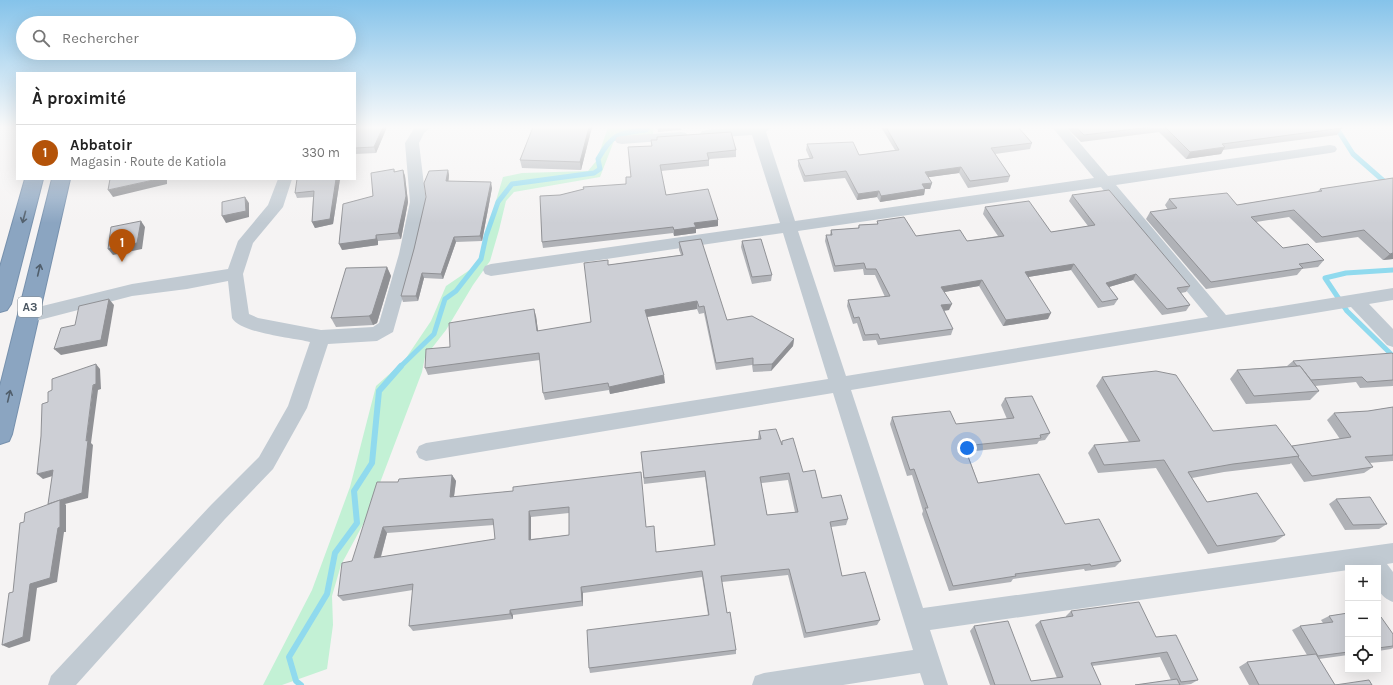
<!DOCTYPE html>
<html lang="fr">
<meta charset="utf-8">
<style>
body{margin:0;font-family:Karla,sans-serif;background:#f2f2f2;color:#222}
.controls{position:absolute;right:12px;bottom:12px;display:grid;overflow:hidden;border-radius:0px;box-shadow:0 4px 16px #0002}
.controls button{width:36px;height:36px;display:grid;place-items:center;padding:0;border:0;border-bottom:1px solid #e0e0e0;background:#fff;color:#222;font:20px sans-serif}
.you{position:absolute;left:967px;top:448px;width:14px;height:14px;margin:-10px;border:3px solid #fff;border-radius:50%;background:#1a73e8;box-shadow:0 0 0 6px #1a73e833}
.badge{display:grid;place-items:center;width:26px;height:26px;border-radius:50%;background:#b45309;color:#fff;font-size:13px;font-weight:700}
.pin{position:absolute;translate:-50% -33px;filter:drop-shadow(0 1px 2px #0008)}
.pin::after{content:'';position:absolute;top:21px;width:14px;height:12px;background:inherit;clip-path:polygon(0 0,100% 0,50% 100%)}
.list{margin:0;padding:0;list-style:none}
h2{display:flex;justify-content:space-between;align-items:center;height:52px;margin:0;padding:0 16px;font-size:17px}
h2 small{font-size:13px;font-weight:400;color:#767676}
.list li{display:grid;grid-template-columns:26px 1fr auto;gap:12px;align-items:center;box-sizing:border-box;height:56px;padding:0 16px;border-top:1px solid #e0e0e0}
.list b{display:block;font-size:15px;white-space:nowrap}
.list p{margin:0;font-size:13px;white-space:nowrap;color:#767676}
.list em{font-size:13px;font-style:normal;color:#767676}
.icon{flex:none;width:22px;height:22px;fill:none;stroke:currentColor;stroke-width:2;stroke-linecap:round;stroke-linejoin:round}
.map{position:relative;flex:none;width:1393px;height:685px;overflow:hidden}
.search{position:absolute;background:#fff;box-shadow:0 4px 16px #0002;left:16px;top:16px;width:340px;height:44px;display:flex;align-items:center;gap:10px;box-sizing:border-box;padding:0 14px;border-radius:22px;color:#767676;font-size:15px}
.panel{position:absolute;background:#fff;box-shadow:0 4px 16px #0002;left:16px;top:72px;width:340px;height:108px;border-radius:0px}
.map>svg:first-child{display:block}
</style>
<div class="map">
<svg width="1393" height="685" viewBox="0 0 1393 685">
<rect width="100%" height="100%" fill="#f5f3f3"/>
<!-- green -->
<path fill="#c3f1d5" d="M608 127H654L653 134 614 141 600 177 514 192 506 201 499 230 490 261 473 285 446 330 425 357 422 372 367 517 341 565 332 596 333 625 327 669 282 685H263L312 590 350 487 376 386 404 361 431 321 446 286 477 265 503 177 522 173 588 171 597 160Z"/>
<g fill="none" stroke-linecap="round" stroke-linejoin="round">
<!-- stream-far1 -->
<g stroke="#90daee" stroke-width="5">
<path d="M1336 127 1353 154 1393 189"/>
<path d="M1393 270 1346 273 1325 278 1347 311 1393 356"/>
<path d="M400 367 434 334 445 299 456 291 481 259 486 236 498 202 512 184 594 173 600 169 598 159C612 134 618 133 646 130L648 127"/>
</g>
<!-- stream -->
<path stroke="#90daee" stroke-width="6" d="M301 685 296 681 289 657 327 594 335 553 357 523 354 491 372 463 379 391 401 366"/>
<!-- highway casing -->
<g stroke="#7690ad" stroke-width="2">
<g id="highway">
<path d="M25 179H43L11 304 7 310 0 312V267Z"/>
<path d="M52 179H70L12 434 9 441 0 444V386Z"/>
</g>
</g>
<!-- minor -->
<g fill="#c1cad2" fill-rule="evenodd">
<path d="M415 127H431L424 133 419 143 426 202 415 254 393 332 377 341 328 344 307 408 273 469 225 519 76 685H48L51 676 211 505 259 457 288 406 310 342C293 338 240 333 232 318L228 281 187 289 132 296 28 323 22 321 19 316 22 311 132 284 228 269 238 241 268 205 278 179H292L283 207 253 243 243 274 249 314 258 318 321 330 373 327 379 323 399 254 410 202 405 143Z"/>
<path d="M746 127H771L766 132 795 221 1094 178 1052 127H1066L1108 176 1330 145 1335 146 1337 149 1335 152 1330 153 1116 185 1226 315 1393 288V300L1369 304 1393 329V347L1387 345 1351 307 851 390 923 608 1393 543V563L1387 564 1393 572V602C1375 595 1378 584 1378 568H1348V570L930 630 948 685H924L920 673 843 685H752L755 676 764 673 913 650 833 393 426 461 419 458 416 452 419 446 426 443 828 379 783 233 491 276 485 274 483 270 485 266 491 264 780 223 752 135 707 138 702 137 700 134 702 131 707 130ZM1101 187 1208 317 846 376 798 231Z"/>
<path d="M681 132 686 133 688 136 686 139 622 144 617 143 615 140 617 137 622 136Z"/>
</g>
<!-- highway -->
<use href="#highway" fill="#8ba5c1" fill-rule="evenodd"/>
</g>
<!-- wall -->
<g fill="#b0b2b7" fill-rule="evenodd">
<path d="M355 127H387L376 153 355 154Z"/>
<path d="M533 127H592L581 170 522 168 520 160Z"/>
<path d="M657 127H682L681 130 658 132Z"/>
<path d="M881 127H1018L1032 143 1030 149 995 154 1010 176 1008 182 968 188 959 173 928 177 932 183 930 189H925L924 195 880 202 877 197 857 200 845 178 804 182 798 166V160L810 159 806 150 807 144 859 155 895 150Z"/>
<path d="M1066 127H1341L1342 128 1337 135 1223 150 1221 154 1186 159 1159 132 1081 142Z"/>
<path d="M651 140 736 150V157L709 159V166L661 171 666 195 718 220V226L696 229V233L674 236 673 233 543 248 542 242 626 184 652 146Z"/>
<path d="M394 169 395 172 403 170 405 176 408 202 401 239 378 241V245L342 250 373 196Z"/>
<path d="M448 170 449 175 448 181 492 188 482 241 456 242 443 279 424 278 418 301 403 302 401 296 414 249Z"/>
<path d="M1393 178V259L1383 260 1358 237 1316 243 1289 217 1256 222 1283 248 1324 260 1318 267 1302 269 1297 275 1206 289 1146 219 1150 212 1168 210 1165 205 1169 199 1237 205 1317 192 1320 189Z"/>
<path d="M340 179 333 224 315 228 312 222 313 197 297 198 295 193Z"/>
<path d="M1072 195 1190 286 1186 292 1181 293 1190 305 1186 311 1162 315 1133 280 1109 287 1118 299 1114 305 1098 308 1071 270 1028 277 1048 319 1003 326 979 286 944 292 949 310 944 311 953 329 951 335 878 345 876 340 863 341 857 323 853 324 847 306 848 300 885 297 875 275H864L863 269 834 272 825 241 826 235H830L831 230 858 228 859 225 877 224V221L916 236 967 241 998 236 983 214 985 207 1051 232 1088 226 1069 201Z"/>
<path d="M742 241 772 275 771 281 752 284 741 247Z"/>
<path d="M679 242 727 320 794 339 793 346 771 371 753 372 752 365 716 370 704 313 699 314 697 309 647 317 665 383 610 394 609 390 545 400 543 393 540 360 428 375 425 368 450 347 536 316 538 331 591 322 608 265 681 255 679 250Z"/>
<path d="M387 267 391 276 377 323 373 325 336 327 331 318Z"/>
<path d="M1393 354V386L1360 388 1356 382 1315 386 1319 391 1310 400 1246 404 1230 379 1237 370 1287 366 1293 361Z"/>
<path d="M1102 377 1213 431 1292 446 1340 439 1327 420 1334 413 1368 411 1393 407V461L1369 463 1373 467 1364 473 1304 482 1291 463 1290 464 1224 472 1192 478 1207 502 1285 535 1275 542 1208 554 1156 468 1098 473 1088 453 1094 445 1129 442 1096 386Z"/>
<path d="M1005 398 1050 433 1045 440 1039 441 1037 444 967 452 978 483 1065 524 1121 561 1115 567 1085 571 1084 569 1013 579 1011 582 949 591 922 514 923 511 912 475 907 476 890 424 892 417 956 424 1007 419 1001 405Z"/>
<path d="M759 431 781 443 782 441 803 472 822 498 848 519 846 525 831 527 842 576 880 620 877 625 804 638 788 575 722 582 727 613 736 650V654L590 673 589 668 708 615 702 577 583 593V606L513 615V619L413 631 409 626 413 590 343 601 338 596 352 561 398 482 452 475 456 481 454 497 513 491 646 527 656 552 714 545 705 477 644 484 641 452 758 439ZM788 480 795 512 767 515 761 483ZM569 513V535L531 539V517ZM494 525 495 539 381 557 387 533Z"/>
<path d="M1336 499 1387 524 1379 529 1345 530 1329 504Z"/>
<path d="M1071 611 1156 637 1198 680 1191 684 1183 685H1135L1171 680 1160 657 1092 666 1101 685H990L970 631 974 626 1031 681 1057 678 1035 625 1040 621 1066 617V616Z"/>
<path d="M1348 613V655L1319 659 1335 685H1372H1249L1239 667 1247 662 1307 655 1292 630 1300 626 1323 623 1321 620 1329 616Z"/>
<path d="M1378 617 1393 634V648L1391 649 1378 651Z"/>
</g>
<!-- shaded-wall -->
<g fill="#909195">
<path d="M383 127H387L376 153 374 147Z"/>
<path d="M589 127H592L581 170 580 162Z"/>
<path d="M1225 147 1221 154 1186 159 1190 152Z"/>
<path d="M961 167 959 173 923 178 925 172Z"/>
<path d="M403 170 405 176 408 202 401 239 398 233Z"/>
<path d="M448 170 449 175 448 187 446 181Z"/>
<path d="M158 179H167V184L113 197 108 190Z"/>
<path d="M336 179H340L333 224 315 228 312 222Z"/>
<path d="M491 182 492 188 482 241 480 236Z"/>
<path d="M932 183 930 189H925L924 195 880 202 881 196 922 184Z"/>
<path d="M879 191 877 197 857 200 858 194Z"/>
<path d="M245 197 249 203V217L226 223 222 216Z"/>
<path d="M718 220V226L696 229V233L674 236V230L694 223Z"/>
<path d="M141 221 145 227 142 249 113 255 108 249Z"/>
<path d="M376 235 378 241V245L342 250 339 244Z"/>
<path d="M454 237 456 242 443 279 441 274Z"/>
<path d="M1393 253V259L1383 260 1390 254Z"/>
<path d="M1074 264 1071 270 1022 278 1025 272Z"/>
<path d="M387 267 391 276 377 323 373 325 369 316Z"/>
<path d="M422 273 424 278 418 301 416 296Z"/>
<path d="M1136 274 1133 280 1102 289 1106 283Z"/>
<path d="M982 280 979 286 939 293 941 287Z"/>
<path d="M109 299 114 305 107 346 61 355 54 349Z"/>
<path d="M697 301V309L646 317 645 310Z"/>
<path d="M952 304 949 310 939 311 941 305Z"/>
<path d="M534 309 536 316 539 338 537 331Z"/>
<path d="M1051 313 1048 319 1003 326 1006 320Z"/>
<path d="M794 339 793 346 771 371 772 364Z"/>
<path d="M96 364 100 369 101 389 98 390 91 443 93 445 88 498 65 504 66 505V532H64L57 582 37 588 30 641 9 648 2 645 30 584 54 508 48 504 86 441Z"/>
<path d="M664 375 665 383 610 394 609 387Z"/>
<path d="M53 470 59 474 43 479 37 474Z"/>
<path d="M452 475 456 481 453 503 450 497Z"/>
<path d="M529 511 531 517V545L529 540Z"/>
<path d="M383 527 387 533 379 563 374 558Z"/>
<path d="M581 587 583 593V606L582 601Z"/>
<path d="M510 610 513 615V619L510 614Z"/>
</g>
<!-- building -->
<g fill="#cdcfd5" stroke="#909195" fill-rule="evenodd">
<path d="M355 127H383L374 147 355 148Z"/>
<path d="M533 127H589L580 162 520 160Z"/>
<path d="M886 127H1018L1032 143 991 148 1010 176 970 181 961 167 925 172 932 183 922 184 925 189 881 196 879 191 858 194 846 171 805 176 798 160 813 158 807 144 853 142 859 155 899 150Z"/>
<path d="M1076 127H1150L1084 135Z"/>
<path d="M1165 127H1341L1342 128 1222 144 1225 147 1190 152Z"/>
<path d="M731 132 736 150 707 153 709 160 660 165 666 195 708 189 718 220 694 223 696 227 674 230 673 227 542 242 540 196 560 195 584 189 583 187 626 184V177H631L628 147 652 146 651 140H657V137Z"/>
<path d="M394 169V172L403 170 406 196 398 233 376 235V239L339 244 343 204 373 196 371 173Z"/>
<path d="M448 170 446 181 491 182 480 236 454 237 441 274 422 273 416 296H401L414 249 426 197 424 183 429 171Z"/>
<path d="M1393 178V253L1390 254 1364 230 1322 237 1294 210 1251 217 1283 248 1308 244 1324 260 1299 264 1303 268 1211 282 1150 212 1177 208 1169 199 1227 193 1237 205 1322 191 1320 189Z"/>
<path d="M110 179H158L108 190Z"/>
<path d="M297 179H336L330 219 312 222 314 191 295 193Z"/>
<path d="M1109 190 1190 286 1177 288 1190 305 1167 309 1136 274 1106 283 1118 299 1102 302 1074 264 1025 272 1051 313 1006 320 982 280 941 287 952 304 941 305 953 329 880 339 878 334 865 335 859 317 854 318 848 300 890 296 876 269H866L864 263 835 266 826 235H832L831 230 859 228V225L878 224 877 221 904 217 916 236 960 230 967 241 1004 236 985 207 1029 201 1051 232 1095 225 1072 195Z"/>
<path d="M245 197 246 211 222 216V202Z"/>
<path d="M141 221 137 243 108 249 111 227Z"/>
<path d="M701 239 727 320 752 316 794 339 772 364 753 365V358L716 363 704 306 699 307 697 301 645 310 664 375 609 387 608 383 543 393 539 353 425 368 426 349 450 347 449 323 534 309 537 331 591 322 584 263 608 260V265L683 255 679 242Z"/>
<path d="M761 239 772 275 752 277 742 241Z"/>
<path d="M387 267 372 314 369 316 331 318 346 268Z"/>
<path d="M109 299 101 340 54 349 61 328 75 325 79 306Z"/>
<path d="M1392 353 1393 354V380L1367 382 1362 377 1311 380 1300 366H1297L1293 361Z"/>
<path d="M96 364V384L93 385 86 441 88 440 82 493 48 504 53 470 37 474 41 436 42 404 48 402V392L52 390V379Z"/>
<path d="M1300 366 1319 391 1254 396 1237 370Z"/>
<path d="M1156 371 1176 375 1213 431 1276 425 1299 456 1233 464 1188 472 1207 502 1257 493 1285 535 1217 546 1164 460 1104 465 1094 445 1140 441 1102 377Z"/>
<path d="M1032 396 1050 433 1040 435 1041 438 964 446 978 483 1039 474 1065 524 1099 519 1121 561 1091 566 1090 564 1015 574 1016 576 953 586 925 508H928L914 469 910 470 892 417 950 411 956 424 1014 418 1005 398Z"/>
<path d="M1393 407V455L1365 457 1373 467 1312 476 1298 457 1299 456 1292 446 1351 437 1334 413 1368 411Z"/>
<path d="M776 429 782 445V441L793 438 803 472 815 470 822 498 841 495 848 519 830 522 842 576 865 572 880 620 806 633 789 569 721 576 727 613 730 612 736 650 589 668 587 630 709 615 702 571 581 587 582 601 510 610V614L409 626 413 584 338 596 342 563 352 561 377 482H398L399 479 452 475 450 497 513 491V487L641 472 646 527 654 526 656 552 715 545 705 471 644 478 641 452 761 439 759 431ZM789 473 798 512 767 515 760 477ZM569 507V535L529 540V511ZM493 519 495 539 374 558 383 527Z"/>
<path d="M1370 497 1387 524 1353 525 1336 499Z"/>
<path d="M60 500V527L58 528 50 578 30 584 23 637 2 645 9 593 13 592 20 523 24 522 25 513Z"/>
<path d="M1139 602 1156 637 1176 635 1198 680 1181 682 1167 652 1091 663 1101 685H995L974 626 1008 621 1031 681 1063 677 1040 621 1073 616 1071 611Z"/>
<path d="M1348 613V652L1318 656 1300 626 1333 622 1329 616Z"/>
<path d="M1378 617H1381L1393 634V646L1378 648Z"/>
<path d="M1316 654 1335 685 1369 680 1372 685H1259L1247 662Z"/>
<path d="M1177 679 1180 685H1135Z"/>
</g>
<!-- one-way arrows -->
<defs><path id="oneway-shaft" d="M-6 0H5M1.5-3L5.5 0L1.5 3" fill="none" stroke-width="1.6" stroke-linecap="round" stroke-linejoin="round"/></defs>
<g stroke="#505e6b">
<use href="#oneway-shaft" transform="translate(24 217) rotate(105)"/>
<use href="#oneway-shaft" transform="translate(39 270) rotate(-77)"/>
<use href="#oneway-shaft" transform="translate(9 396) rotate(-77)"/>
</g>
<!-- sky -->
<linearGradient id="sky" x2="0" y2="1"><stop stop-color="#85c3ea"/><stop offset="0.57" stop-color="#fafafa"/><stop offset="1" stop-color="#fafafa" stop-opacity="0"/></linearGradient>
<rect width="1393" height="223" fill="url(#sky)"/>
<g text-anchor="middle" stroke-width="3.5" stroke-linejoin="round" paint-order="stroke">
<!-- shield labels -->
<rect fill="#fff" stroke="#808990" stroke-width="1" x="18" y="297" width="24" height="20" rx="3"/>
<g font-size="12" font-weight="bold" fill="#4a5661">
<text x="30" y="311">A3</text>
</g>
</g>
</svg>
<div class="controls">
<button>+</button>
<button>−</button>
<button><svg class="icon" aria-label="locate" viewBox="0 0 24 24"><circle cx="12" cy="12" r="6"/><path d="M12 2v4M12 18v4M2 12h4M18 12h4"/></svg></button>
</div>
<div class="you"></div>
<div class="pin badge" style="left:122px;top:262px">1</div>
<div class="search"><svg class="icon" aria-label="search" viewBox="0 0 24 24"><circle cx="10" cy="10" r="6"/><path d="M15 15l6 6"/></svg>Rechercher</div>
<section class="panel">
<h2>À proximité<small></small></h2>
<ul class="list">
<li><span class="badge">1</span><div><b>Abbatoir</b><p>Magasin · Route de Katiola</p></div><em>330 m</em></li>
</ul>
</section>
</div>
